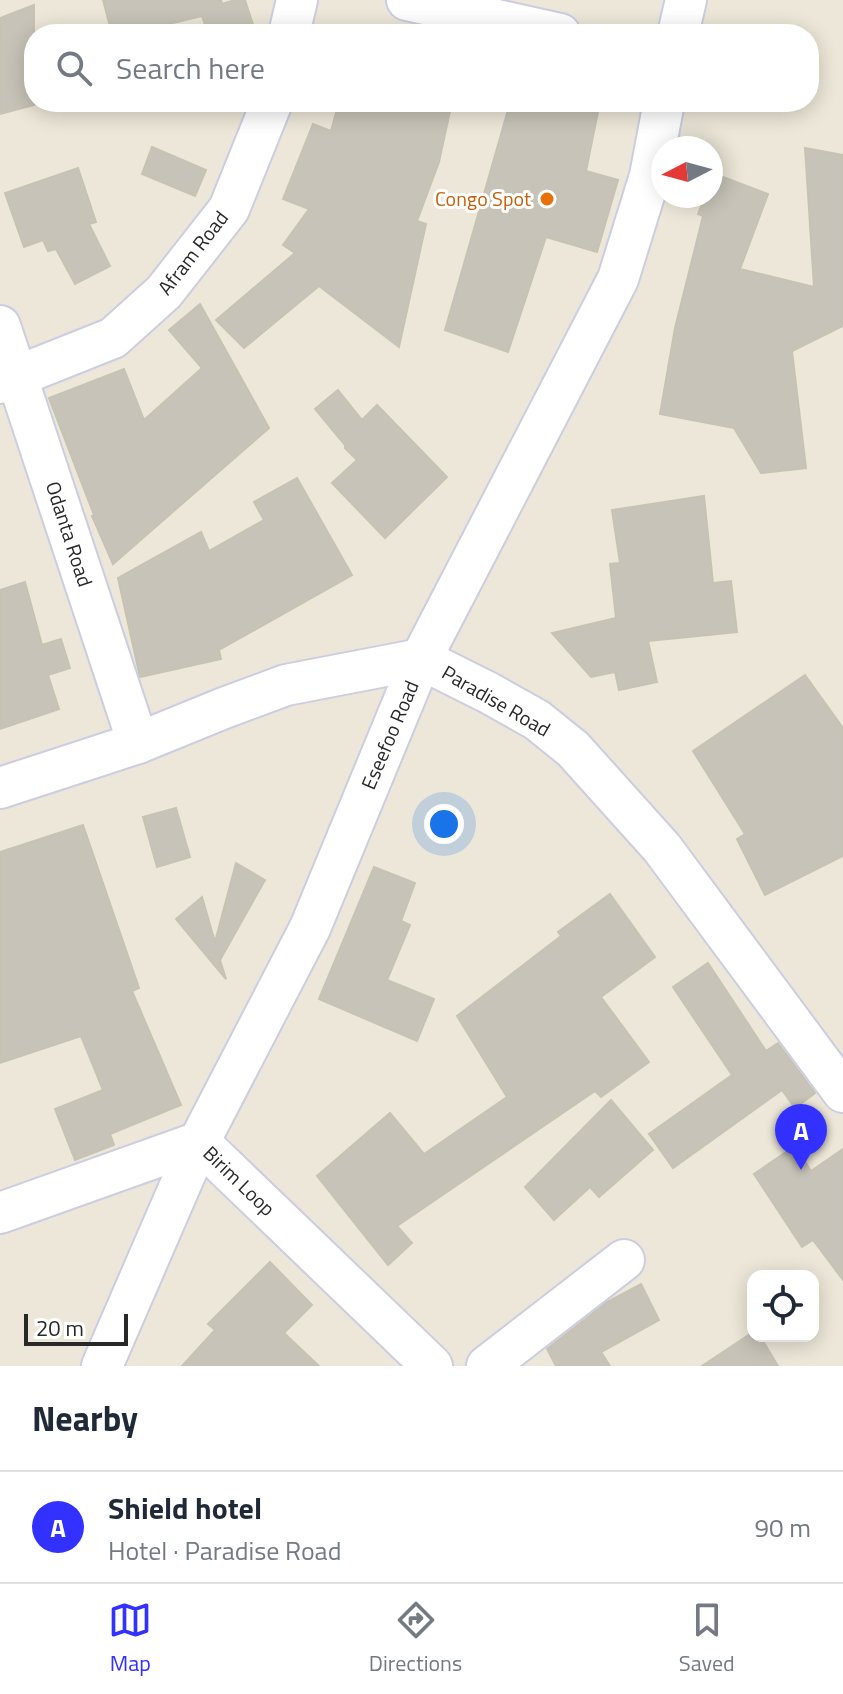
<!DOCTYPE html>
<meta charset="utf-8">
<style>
body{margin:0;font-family:"Titillium Web",sans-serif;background:#f2f2f3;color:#1f2937}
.controls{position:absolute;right:24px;bottom:24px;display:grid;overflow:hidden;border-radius:16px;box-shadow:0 4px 20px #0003}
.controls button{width:72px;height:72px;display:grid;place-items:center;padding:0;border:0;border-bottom:2px solid #e0e1e3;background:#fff;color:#1f2937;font:40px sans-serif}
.compass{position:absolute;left:651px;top:136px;width:72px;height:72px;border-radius:50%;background:#fff;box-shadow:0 4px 20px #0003;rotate:264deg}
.scale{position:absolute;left:24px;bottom:20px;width:104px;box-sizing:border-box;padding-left:8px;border:4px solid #282828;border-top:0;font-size:22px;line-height:28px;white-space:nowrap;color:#282828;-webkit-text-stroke:6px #fff;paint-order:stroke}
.you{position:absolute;left:444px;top:824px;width:28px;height:28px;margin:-20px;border:6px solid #fff;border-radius:50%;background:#1a73e8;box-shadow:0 0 0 12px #1a73e833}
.badge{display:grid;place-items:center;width:52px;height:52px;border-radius:50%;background:#3231ff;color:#fff;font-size:26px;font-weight:700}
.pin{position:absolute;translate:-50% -66px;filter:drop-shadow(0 2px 4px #0008)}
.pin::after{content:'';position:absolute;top:42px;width:28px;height:24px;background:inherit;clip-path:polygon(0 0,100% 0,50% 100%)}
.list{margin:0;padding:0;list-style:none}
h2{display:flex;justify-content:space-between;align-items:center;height:104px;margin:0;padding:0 32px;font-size:34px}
h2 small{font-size:26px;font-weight:400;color:#747a83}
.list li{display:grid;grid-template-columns:52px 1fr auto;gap:24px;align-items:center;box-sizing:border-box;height:112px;padding:0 32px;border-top:2px solid #e0e1e3}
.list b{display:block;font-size:30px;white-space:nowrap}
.list p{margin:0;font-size:26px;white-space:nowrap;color:#747a83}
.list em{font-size:26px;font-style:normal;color:#747a83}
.icon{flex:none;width:44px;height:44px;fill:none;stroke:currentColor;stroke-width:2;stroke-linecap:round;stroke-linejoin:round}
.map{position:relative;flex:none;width:843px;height:1366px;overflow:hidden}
.search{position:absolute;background:#fff;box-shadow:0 4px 20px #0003;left:24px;right:24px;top:24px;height:88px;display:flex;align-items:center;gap:20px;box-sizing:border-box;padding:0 28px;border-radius:32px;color:#747a83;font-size:30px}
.sheet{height:216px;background:#fff}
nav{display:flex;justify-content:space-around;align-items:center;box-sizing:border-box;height:112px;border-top:2px solid #e0e1e3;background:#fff;font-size:22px;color:#747a83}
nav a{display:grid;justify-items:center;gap:4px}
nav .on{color:#3231ff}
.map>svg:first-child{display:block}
</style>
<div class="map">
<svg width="843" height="1366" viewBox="0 0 843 1366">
<rect width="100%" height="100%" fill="#ece7d8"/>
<!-- building -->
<g fill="#c7c3b8" stroke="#c7c3b2" stroke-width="2">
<path d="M103 0H221L222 4 235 0H245L256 34H208L202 16 127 34H112Z"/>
<path d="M34 5V105L0 114V18Z"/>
<path d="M339 102H452L439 162 417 221 426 224 399 347 319 286 244 348 216 320 295 253 283 245 309 209 283 199 313 124 331 131Z"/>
<path d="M530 102H600L586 171 618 180 597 252 546 237 508 352 445 330 510 103 528 107Z"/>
<path d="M152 147 206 170 195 196 142 174Z"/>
<path d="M805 148 843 155V326L792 351 806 468 761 473 734 428 660 414 675 328 703 216 698 214 705 196H711V180L713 173 768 194 740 269 814 287Z"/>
<path d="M78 168 96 222 89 224 110 266 75 284 56 249 48 251 43 240 24 247 5 193Z"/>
<path d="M200 304 269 428 113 564 92 516 94 515 49 398 124 369 144 420 202 368 169 330Z"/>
<path d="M338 390 362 420 377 405 447 477 385 538 332 483 357 460 345 448V445L315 409Z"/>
<path d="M297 478 352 575 219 650 221 659 140 677 118 578 201 532 209 551 264 520 254 502Z"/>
<path d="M704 496 713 583 731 581 737 632 648 641 657 682 619 690 615 672 591 677 552 633 616 618 610 564 620 563 612 510Z"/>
<path d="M25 582 42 645 61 639 70 668 48 675 59 709 0 729V590Z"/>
<path d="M805 675 843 728V856L765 895 737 839 745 834 693 751Z"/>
<path d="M176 808 190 857 157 867 143 817Z"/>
<path d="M83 825 139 988 132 991 181 1105 110 1134 114 1145 75 1160 55 1109 103 1090 81 1036 0 1063V852Z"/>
<path d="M236 863 265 880 220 960 226 979 176 919 202 897 215 942Z"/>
<path d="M374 867 415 883 401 921 410 925 387 980 434 999 417 1041 319 999Z"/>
<path d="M610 894 655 957 601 997 649 1062 601 1097 595 1091 397 1226 412 1243 388 1265 317 1176 390 1113 424 1154 507 1097 457 1016 561 936 558 932Z"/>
<path d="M708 963 766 1051 778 1043 815 1093 795 1108 782 1090 673 1168 649 1134 732 1075 673 987Z"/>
<path d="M611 1100 653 1150 599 1197 590 1187 554 1220 525 1187Z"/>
<path d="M795 1146 811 1171 843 1149V1280L813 1240 802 1247 754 1174Z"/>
<path d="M270 1262 312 1305 284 1333 319 1366H182L215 1330 208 1324Z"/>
<path d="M641 1284 659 1320 601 1352 610 1366H556L547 1349 607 1302Z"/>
<path d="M753 1332V1336H760L778 1366H702Z"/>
</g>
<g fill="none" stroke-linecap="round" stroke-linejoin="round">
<!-- minor casing -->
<g stroke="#cdcde2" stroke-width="44">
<g id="minor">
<path d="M407 0 560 34"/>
<path d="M289 34 297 0"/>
<path d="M678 34 686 0"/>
<path d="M0 326 138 743"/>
<path d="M0 383 113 338 164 292 229 209 272 102"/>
<path d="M0 788 138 743 224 708 286 685 421 659 489 693 537 720 573 749 662 848 843 1092"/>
<path d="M199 1142 432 1366"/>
<path d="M0 1213 199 1142"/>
<path d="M102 1366 199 1142 310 928 421 659 618 279 650 176 664 102"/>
<path d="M487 1366 624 1260"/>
</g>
</g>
<!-- minor -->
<use href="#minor" stroke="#fff" stroke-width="40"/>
</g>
<!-- markers -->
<circle fill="#e8710a" stroke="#fff" stroke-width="3" cx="547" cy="199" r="8"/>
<g text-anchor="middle" stroke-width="6" stroke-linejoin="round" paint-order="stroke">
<!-- food labels -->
<g font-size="20" fill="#c56008" stroke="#fff" text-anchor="end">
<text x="531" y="206">Congo Spot</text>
</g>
<!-- street labels -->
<g font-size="20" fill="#282828" stroke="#fff">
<text transform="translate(193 253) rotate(-52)" y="7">Afram Road</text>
<text transform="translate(69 534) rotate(72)" y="7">Odanta Road</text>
<text transform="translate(496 701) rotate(30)" y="7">Paradise Road</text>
<text transform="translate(390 735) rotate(-67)" y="7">Eseefoo Road</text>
<text transform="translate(239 1181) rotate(44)" y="7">Birim Loop</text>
</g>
</g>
</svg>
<div class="controls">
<button><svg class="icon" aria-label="locate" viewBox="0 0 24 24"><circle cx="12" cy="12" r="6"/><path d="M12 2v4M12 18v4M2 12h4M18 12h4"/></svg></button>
</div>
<svg class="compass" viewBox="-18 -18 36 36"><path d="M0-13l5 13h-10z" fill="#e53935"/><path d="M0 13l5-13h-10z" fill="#747a83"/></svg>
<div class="scale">20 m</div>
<div class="you"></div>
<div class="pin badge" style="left:801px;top:1170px">A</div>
<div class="search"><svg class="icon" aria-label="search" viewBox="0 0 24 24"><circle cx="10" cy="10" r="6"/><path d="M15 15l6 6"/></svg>Search here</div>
</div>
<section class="sheet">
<h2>Nearby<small></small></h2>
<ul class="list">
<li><span class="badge">A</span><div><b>Shield hotel</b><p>Hotel · Paradise Road</p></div><em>90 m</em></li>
</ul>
</section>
<nav>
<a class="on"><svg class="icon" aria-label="map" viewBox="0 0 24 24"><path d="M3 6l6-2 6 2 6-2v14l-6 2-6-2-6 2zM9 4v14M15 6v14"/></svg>Map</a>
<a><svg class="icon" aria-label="directions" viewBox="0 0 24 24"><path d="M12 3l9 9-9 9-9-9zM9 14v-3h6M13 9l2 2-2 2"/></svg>Directions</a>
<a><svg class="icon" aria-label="saved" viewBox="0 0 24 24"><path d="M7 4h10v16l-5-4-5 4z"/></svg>Saved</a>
</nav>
